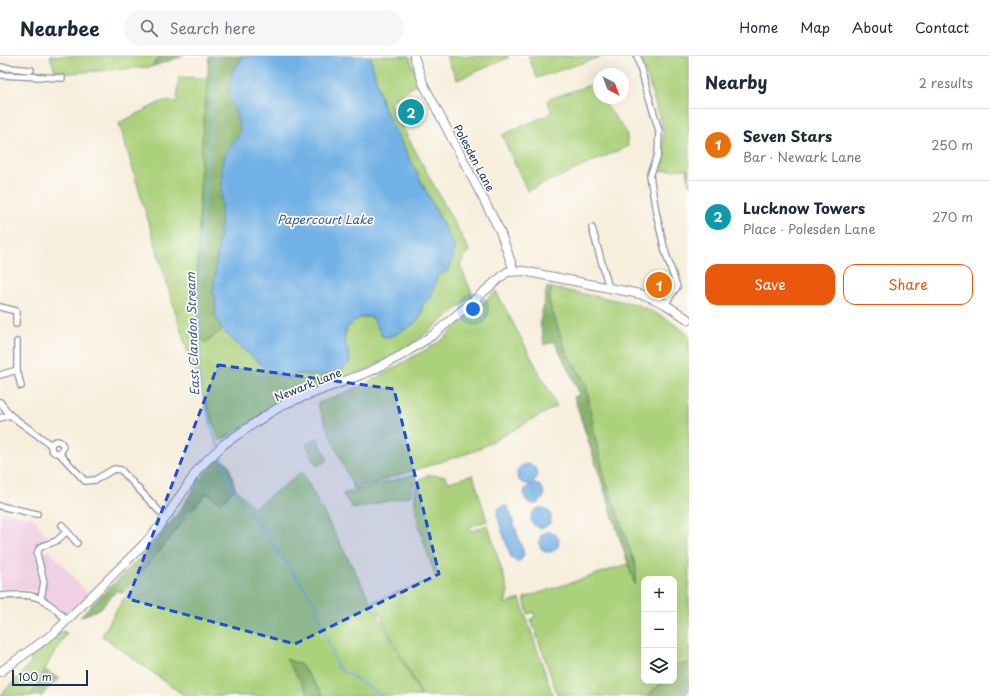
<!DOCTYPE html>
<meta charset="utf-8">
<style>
body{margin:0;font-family:"Playpen Sans",sans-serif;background:#f6f6f7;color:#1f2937}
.controls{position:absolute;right:12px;bottom:12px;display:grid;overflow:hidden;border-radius:8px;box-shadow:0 4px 16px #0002}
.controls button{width:36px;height:36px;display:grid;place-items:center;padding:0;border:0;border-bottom:1px solid #e0e1e3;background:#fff;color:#1f2937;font:20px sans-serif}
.compass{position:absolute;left:593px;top:12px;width:36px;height:36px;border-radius:50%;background:#fff;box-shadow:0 4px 16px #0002;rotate:139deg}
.scale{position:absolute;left:12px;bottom:10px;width:76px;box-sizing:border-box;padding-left:4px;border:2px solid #1b2f5e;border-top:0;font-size:11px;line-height:14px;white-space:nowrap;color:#1b2f5e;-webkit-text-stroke:3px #fdfcf7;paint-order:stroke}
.you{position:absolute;left:473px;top:253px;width:14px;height:14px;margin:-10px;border:3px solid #fff;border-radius:50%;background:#1a73e8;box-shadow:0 0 0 6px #1a73e833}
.badge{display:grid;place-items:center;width:26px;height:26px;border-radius:50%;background:#ea580c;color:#fff;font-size:13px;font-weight:700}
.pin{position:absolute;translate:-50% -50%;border:2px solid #fff;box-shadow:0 1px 4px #0006}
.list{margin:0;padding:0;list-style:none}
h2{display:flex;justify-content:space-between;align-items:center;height:52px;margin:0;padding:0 16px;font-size:17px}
h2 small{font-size:13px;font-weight:400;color:#747a83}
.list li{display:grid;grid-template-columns:26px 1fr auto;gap:12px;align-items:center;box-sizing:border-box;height:72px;padding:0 16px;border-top:1px solid #e0e1e3}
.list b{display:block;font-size:15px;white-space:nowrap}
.list p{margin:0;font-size:13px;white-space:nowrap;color:#747a83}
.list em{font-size:13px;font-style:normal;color:#747a83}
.actions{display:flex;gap:8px;padding:12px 16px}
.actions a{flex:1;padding:9px 0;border:1px solid #ea580c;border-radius:12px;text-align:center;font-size:14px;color:#ea580c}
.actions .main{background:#ea580c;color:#fff}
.icon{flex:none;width:22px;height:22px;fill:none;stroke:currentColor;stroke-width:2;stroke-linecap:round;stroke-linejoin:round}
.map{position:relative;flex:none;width:689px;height:640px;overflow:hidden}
header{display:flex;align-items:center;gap:24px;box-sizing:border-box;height:56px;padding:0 20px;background:#fff;border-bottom:1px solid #e0e1e3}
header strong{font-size:19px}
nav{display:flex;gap:22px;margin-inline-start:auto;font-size:14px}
.search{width:280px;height:36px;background:#f6f6f7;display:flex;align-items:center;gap:10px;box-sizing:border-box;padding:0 14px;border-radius:22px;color:#747a83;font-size:15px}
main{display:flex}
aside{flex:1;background:#fff}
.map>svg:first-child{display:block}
</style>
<header>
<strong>Nearbee</strong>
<div class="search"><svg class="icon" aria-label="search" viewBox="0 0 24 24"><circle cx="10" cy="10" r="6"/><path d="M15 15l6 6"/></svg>Search here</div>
<nav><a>Home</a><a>Map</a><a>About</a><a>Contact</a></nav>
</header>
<main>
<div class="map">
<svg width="689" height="640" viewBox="0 0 689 640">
<rect width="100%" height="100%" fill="#fdfcf7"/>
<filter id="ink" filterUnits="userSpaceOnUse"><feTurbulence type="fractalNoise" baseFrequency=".025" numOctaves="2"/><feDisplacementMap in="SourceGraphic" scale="8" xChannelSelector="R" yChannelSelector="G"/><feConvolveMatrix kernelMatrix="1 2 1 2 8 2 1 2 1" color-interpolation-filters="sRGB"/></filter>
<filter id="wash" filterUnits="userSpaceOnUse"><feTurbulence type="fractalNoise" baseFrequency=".012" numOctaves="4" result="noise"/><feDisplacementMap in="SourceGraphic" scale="16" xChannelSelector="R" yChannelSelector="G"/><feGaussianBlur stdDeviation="0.9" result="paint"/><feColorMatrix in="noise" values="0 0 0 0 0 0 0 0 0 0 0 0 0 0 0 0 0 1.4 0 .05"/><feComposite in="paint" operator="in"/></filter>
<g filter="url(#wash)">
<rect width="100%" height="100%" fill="#f7eedc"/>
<!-- built -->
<g fill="#f0d0e4">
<path d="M0 455 33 461 47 480 34 491 39 522 38 535 0 532Z"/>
<path d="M49 494 91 541 67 564 41 542 44 530 38 501Z"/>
</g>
<!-- green -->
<g fill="#abd17b" stroke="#63806c">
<path d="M50 0H161L151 11 56 18Z"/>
<path d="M370 0H409L419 27 389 46 469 194 460 209 473 240 405 294 367 313 308 335 285 340 278 349 220 385 185 288 119 67 163 45 177 46 179 21 208 22 201 97 197 246 199 278 205 287 222 274 268 315 288 322 297 318 322 320 344 283 347 272 357 262 372 261 383 281 422 258V250L431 241 437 220 449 214 455 192 383 50Z"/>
<path d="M446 0H508V2L457 24Z"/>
<path d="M528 0H603L537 22Z"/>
<path d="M641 0H689V129L687 113 656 115 663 99V74Z"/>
<path d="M590 29 626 75 628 90 527 135 502 79 552 57 547 44Z"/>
<path d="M552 232 636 248 667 263 689 279V607L674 609V523H644V625H664L647 640H558L531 563 535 561 534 556 528 558 524 542 628 508 635 529 636 511 605 422 595 381 586 327 566 296 549 245Z"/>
<path d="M496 235 557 350 475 395 354 433 317 348 364 329 441 285Z"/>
<path d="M317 382 328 404 317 410 306 388Z"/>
<path d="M302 416 421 640H324L300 608 287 604 310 640H185L102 580C129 527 169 483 207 437L221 447 235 432 254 452Z"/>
<path d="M416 418 410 440 353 453 343 438Z"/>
<path d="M428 419 445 420 449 426 473 419 487 465 469 471 471 475 488 469 508 535 505 548 520 543 553 640H422L373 545 436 523C428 494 408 454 417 425Z"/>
<path d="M62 575 67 577 51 602 31 640H0L32 606 29 601Z"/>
</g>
<!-- forest -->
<g fill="#88b36b" stroke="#527164">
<path d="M161 0H183L151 11Z"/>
<path d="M209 0H243L232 17 241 76 225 99 222 109 221 167 213 237 216 247 215 258 222 274 205 287 199 278 197 246 201 97Z"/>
<path d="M547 231 552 232 549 245 566 296 586 327 595 381 605 422 636 511 635 529 574 341 580 338 554 285 544 289 540 266Z"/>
<path d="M218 402 229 408 235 432 221 447 207 437 187 458 162 492 122 538 117 534 100 553 80 561C111 528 148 498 175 461 190 440 199 421 218 402Z"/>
<path d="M286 603 300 608 324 640H310Z"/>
<path d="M689 607V635L684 640H647L664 625H674V609Z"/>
<path d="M45 614 60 623 49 631 42 640H31Z"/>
</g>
<!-- water -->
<g fill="#72b1e5" stroke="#4670a2">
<path d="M243 0H370L383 50 455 192 449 214 437 220 431 241 422 250C422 255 422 259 419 263 415 269 390 283 383 281L372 261C359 258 342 270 345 284 346 292 350 297 350 306L342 314 322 320 297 318 288 322 268 315 222 274 215 258 216 247 213 237 221 167 222 109 225 99 241 76 229 36 232 17Z"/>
<circle cx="527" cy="418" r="10"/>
<circle cx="534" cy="438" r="10"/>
<path d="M502 450H506L509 453 524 498 521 504 517 506 511 502 497 459 498 453Z"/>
<circle cx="541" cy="462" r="10"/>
<circle cx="549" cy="486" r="10"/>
</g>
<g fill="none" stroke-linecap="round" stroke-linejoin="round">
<!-- stream -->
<g stroke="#72b1e5" stroke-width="1.5">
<path d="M216 0 200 198V320L203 341 218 391"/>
<path d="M220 397 233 433 315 547 337 611 383 640"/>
<path d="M679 640 689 631"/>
</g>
</g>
</g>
<g filter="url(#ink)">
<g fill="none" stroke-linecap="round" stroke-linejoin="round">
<!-- street casing -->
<g stroke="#898e9d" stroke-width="8">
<g id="street">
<path d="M637 0 659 75 658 99 650 120 656 156 665 195 677 231 665 248"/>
<path d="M0 11 31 14"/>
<path d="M0 19 62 22"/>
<path d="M592 172 609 232"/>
<path d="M0 251 16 255V268"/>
<path d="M17 286V314L21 330"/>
<path d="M0 319 17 314"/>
<path d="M0 346 10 359 51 389"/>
<path d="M0 362 10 359"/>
<circle cx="57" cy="391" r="6"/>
<path d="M59 397 85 425 95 424 114 413 121 414 160 456 167 460"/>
<path d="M0 450 37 458"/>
<path d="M62 469 77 487"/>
<path d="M0 540C36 537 41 539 67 564"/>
<path d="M41 542 44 526 37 498C39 488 48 489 56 485 60 482 63 479 66 476"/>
</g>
</g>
<!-- secondary casing -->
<g stroke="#898e9d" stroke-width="10">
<g id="secondary">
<path d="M414 0 423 27 500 175 514 215"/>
<path d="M0 616 54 577 143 489 160 470 199 412 224 388 271 356 287 347 371 315 402 299 433 279 507 216 523 215 645 239 665 248 689 264"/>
</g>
</g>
<!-- street -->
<use href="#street" stroke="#fff" stroke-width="5.5"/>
<!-- secondary -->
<use href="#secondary" stroke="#fff" stroke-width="8"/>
</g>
</g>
<!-- marked area -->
<path fill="#1d4ed8" fill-opacity="0.2" stroke="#1d4ed8" stroke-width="3" stroke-dasharray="8 5" stroke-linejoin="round" d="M218 309 394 333 439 518 295 588 128 543Z"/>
<g text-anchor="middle" stroke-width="3.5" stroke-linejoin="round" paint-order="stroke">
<!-- street labels -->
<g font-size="11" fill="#1b2f5e" stroke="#fdfcf7">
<text transform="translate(474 102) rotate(62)" y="4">Polesden Lane</text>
<text transform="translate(308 329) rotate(-22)" y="4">Newark Lane</text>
</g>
<!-- water labels -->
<g font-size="12" font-style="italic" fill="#395c8d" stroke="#fdfcf7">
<text x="325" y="168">Papercourt Lake</text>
<text transform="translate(193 278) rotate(-92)" y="4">East Clandon Stream</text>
</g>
</g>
</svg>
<div class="controls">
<button>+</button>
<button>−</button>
<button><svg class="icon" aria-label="layers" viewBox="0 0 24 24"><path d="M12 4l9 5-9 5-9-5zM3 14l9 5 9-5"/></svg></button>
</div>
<svg class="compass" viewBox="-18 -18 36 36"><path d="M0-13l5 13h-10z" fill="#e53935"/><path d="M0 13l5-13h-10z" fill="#747a83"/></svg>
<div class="scale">100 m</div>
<div class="you"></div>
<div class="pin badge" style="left:659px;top:229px;background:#e8710a">1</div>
<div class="pin badge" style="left:411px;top:56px;background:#0f9aa8">2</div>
</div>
<aside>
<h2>Nearby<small>2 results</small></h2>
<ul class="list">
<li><span class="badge" style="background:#e8710a">1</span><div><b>Seven Stars</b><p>Bar · Newark Lane</p></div><em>250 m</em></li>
<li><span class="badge" style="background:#0f9aa8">2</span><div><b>Lucknow Towers</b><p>Place · Polesden Lane</p></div><em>270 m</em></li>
</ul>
<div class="actions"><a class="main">Save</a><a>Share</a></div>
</aside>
</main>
